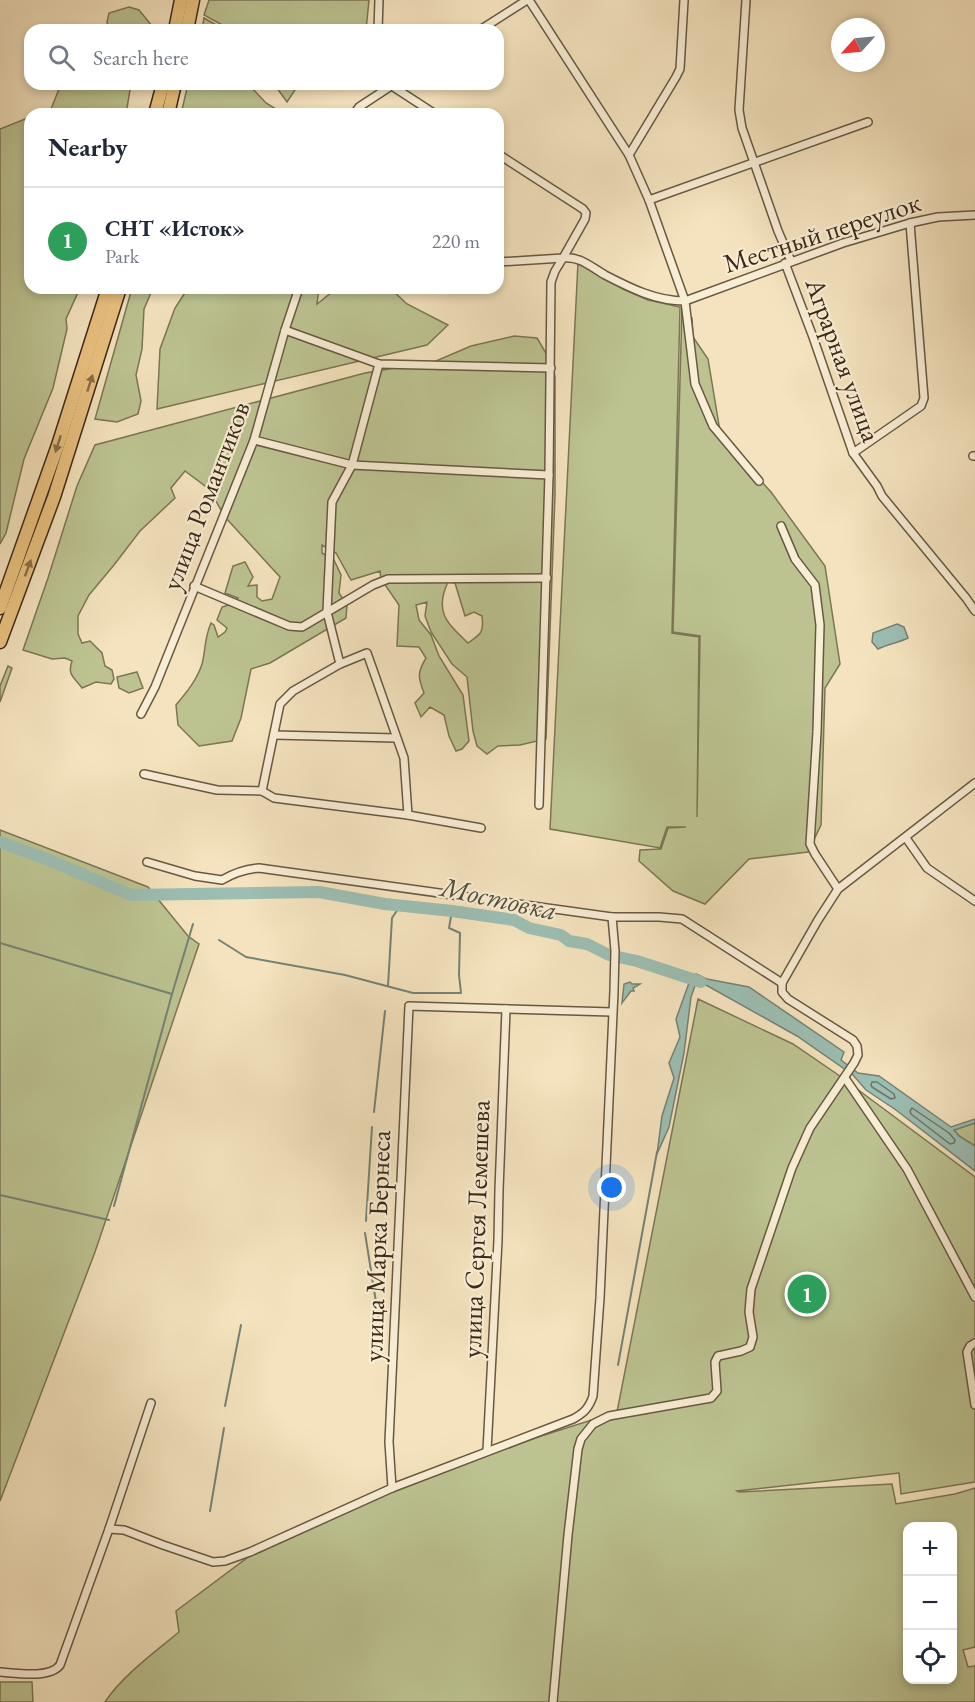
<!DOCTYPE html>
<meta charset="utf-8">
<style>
body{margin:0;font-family:"EB Garamond",serif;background:#f2f2f3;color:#1f2937}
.controls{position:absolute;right:18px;bottom:18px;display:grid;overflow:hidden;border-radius:12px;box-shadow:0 3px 9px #0003}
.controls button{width:54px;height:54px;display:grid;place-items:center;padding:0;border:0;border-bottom:2px solid #e0e1e3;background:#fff;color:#1f2937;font:30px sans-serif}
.compass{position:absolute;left:831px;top:18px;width:54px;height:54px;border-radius:50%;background:#fff;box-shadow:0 3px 9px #0003;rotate:243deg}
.you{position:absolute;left:612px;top:1188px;width:21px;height:21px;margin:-15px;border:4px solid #fff;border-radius:50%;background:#1a73e8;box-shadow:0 0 0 9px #1a73e833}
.badge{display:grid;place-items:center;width:39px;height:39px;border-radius:50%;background:#ea580c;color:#fff;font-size:20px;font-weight:700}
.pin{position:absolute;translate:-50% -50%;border:3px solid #fff;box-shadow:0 2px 6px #0006}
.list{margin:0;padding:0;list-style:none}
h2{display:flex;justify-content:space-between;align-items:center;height:78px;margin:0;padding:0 24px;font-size:26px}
h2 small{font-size:20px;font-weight:400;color:#747a83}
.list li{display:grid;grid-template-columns:39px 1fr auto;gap:18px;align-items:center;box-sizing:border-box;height:108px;padding:0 24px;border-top:2px solid #e0e1e3}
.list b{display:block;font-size:22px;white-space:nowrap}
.list p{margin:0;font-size:20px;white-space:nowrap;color:#747a83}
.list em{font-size:20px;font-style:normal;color:#747a83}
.icon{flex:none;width:33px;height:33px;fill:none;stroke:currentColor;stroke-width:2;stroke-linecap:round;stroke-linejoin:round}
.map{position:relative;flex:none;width:975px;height:1702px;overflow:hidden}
.search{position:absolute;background:#fff;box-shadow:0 3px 9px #0003;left:24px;top:24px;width:480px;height:66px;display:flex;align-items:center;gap:15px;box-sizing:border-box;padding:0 21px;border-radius:18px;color:#747a83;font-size:22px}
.panel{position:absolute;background:#fff;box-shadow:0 3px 9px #0003;left:24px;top:108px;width:480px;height:186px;border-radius:18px}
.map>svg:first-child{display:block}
</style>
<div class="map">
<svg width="975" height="1702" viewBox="0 0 975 1702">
<rect width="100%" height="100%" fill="#f4e3be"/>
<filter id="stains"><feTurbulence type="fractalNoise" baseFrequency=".00333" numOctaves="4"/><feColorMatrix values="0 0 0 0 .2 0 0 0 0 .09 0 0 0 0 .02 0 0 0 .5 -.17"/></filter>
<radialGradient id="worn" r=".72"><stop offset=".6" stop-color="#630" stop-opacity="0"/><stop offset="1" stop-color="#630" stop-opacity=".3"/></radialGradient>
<!-- green -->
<g fill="#bcc391" stroke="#7b7654" stroke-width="1.5" fill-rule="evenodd">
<path d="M209 0H369L366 30H231L204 15Z"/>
<path d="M129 7 139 10 152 26V30H109L107 22 109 13Z"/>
<path d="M204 18 225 30H202Z"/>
<path d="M61 84H131L126 114H38L51 109Z"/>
<path d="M188 84H243L250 86 266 103 284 114H181Z"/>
<path d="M274 84H299L287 102Z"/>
<path d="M30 117V288H80L66 319 67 329 53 388 24 459 6 533 0 544V129Z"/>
<path d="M578 262 623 289 648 300 680 307 672 633 699 637 697 817 700 636 673 632 682 308 692 318 693 337 708 359 721 437 771 492 825 566 840 664 825 688 821 825 808 852 749 859 705 904 673 891 639 861 640 850 661 849 668 828 686 827H667L660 848 550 829Z"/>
<path d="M132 288H153L144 309 142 349 136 375 141 401 138 414 117 422 95 419Z"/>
<path d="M188 288H319L317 304 337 288H390L407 304 448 325 427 345 157 409 160 349 175 308Z"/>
<path d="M514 336 537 338 553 365 555 377V495L546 739 520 745 498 746 487 754 477 746 473 731 467 677 452 664 431 632 425 616 427 602 416 605 419 620 431 635 439 656 463 695 469 741 462 749 456 751 449 736 444 715 430 707 421 717 415 703 424 693C418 677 417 673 426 658L419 647 397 646 399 605 381 579 380 571 351 580 336 553 322 545V553L334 560 341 575 339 593 347 605 346 618 270 663 251 669 241 718 232 741 199 746 178 725 176 705C186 693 197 680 202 664 206 649 204 639 211 623L214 625 218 637 225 632 227 628 217 620 222 607 232 604 238 598 225 593 233 566 245 562 253 577 248 586 257 585V597L262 601 272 599 280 577 225 517 209 489 185 471 171 488 175 498 140 531 114 565 89 595 78 616V634L82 643 90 641 102 653 105 666 112 670 114 679 111 684 96 682 82 688C74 677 67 675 72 661L65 658 52 659 23 650 48 578 77 486 95 445 365 373 436 361 471 346ZM448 582 455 583 465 616 474 612 482 616C484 633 481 634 468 643 447 623 434 612 448 582Z"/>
<path d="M8 666 12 668 0 702V686Z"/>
<path d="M137 672 143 688 129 693 119 688 117 677Z"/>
<path d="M0 830 148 887 188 936 199 944 95 1252 0 1501Z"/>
<path d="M698 999 793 1044 837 1074 975 1177V1482L901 1494 899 1473 737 1491 739 1492 892 1484 896 1504 955 1494 975 1488V1647L963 1650 968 1667 975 1666V1702H105C122 1676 155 1652 179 1632L176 1611 251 1555 385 1494 516 1444 617 1412ZM908 1526H952V1680H908Z"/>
<path d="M975 1123V1146L959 1136 954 1130Z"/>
<path d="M0 1682H32L33 1702H0Z"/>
</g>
<!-- water -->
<g fill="#9cbeb3" stroke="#758275" stroke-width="1.5">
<path d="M897 624 904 627 908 638C898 643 888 644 878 649L872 642 873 633Z"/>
<path d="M696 974 707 979 749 987 844 1052 841 1060 858 1073 879 1076 951 1127 975 1119V1123L954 1130 959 1136 975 1146V1171L896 1110 866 1090 853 1075 797 1036 706 985 696 983 691 997 684 1053 669 1127 657 1154 662 1116 674 1078 669 1063 680 1037 676 1019 689 983 687 977Z"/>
<path d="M630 982 632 984H640L633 988 634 991H631L622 1003 624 984Z"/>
</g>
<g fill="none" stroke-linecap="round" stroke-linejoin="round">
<!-- shore -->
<g stroke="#6b7465" stroke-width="1.5">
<path d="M872 1082H877L894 1094 895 1098 891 1099 872 1087 871 1085Z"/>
<path d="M912 1108 949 1133 955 1140 954 1143 950 1144 911 1114 910 1111Z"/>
</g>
<!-- stream -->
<g stroke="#758275" stroke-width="2">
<path d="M219 940 246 957 345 975 413 993H461L459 975 460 933 449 928 452 911"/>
<path d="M0 943 172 994 193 924"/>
<path d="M388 986 392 918 400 906"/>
<path d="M374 1112 385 1011"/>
<path d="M0 1195 109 1220"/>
<path d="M114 1206 172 994"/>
<path d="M366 1221 372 1127"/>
<path d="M365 1233 379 1321"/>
<path d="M618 1365 657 1152"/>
<path d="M225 1406 241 1325"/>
<path d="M210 1511 224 1428"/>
</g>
<!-- river -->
<path stroke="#9cbeb3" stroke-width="12" d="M0 842 49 860 131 895 319 892 385 904 452 911 514 920 529 928 561 935 569 941 587 944 609 955 637 961 701 982"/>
<!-- minor casing -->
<g stroke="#685841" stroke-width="10">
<g id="minor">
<path d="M529 0 629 155 649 200 685 301 695 384 713 426 759 481"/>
<path d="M746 0 739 110 742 128 778 231 791 261"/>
<path d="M378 30 379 0"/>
<path d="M480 30 527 0"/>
<path d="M389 84 435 114"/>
<path d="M354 114 359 107 394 84"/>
<path d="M498 154 583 209 586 213 585 219 563 258 498 262"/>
<path d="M629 155 676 77 680 69 684 0"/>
<path d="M649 200 868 122"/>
<path d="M785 263 813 337 853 453 877 486 882 496 966 598 975 611"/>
<path d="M285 330 379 364 551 368"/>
<path d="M254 440 352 465 549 475"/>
<path d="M853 453 921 406 924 398 910 223"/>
<path d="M973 456H975"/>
<path d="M781 526 795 559 815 585 820 625 817 732 810 844 815 854 838 889"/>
<path d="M194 586 289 626 302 627 373 585 388 579 547 578"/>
<path d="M340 664 327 612 332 502 352 465 379 364"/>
<path d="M141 714 155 687 254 440 285 330 299 288"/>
<path d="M274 735 396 738"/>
<path d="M144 774 217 790 262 791 274 798 408 815 481 828"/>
<path d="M262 791 280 704 293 691 340 664 367 653 404 758 408 815"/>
<path d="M539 805 549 475 551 282 555 271 563 258C580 256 591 267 605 275 630 288 656 301 685 301L843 243 910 223 938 217 975 215"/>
<path d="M906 838 927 868 975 901"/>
<path d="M147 862 195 876 222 880C234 873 245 869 259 868L612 917H659L682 919 782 983"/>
<path d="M782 983 818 920 838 889 975 783"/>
<path d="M845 1078 907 1169 975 1297"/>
<path d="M975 1343 970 1346 967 1352 975 1405"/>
<path d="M487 1451 498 1240 499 1190 506 1009"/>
<path d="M392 1488 389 1442 409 1006 612 1012"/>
<path d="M109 1529 124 1530 163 1545 213 1562 225 1561 250 1552 392 1488 573 1419C584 1413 589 1408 593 1396L600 1298 614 991 615 951 612 917"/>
<path d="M0 1672C15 1673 50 1679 60 1665L109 1529 151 1403"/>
<path d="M553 1702 568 1535 578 1449 581 1439 593 1424 609 1416 711 1398 717 1391 715 1362 718 1356 741 1351 750 1347 753 1337 749 1312 751 1289 792 1168 810 1128 854 1063 858 1055 857 1046 853 1040 788 999 782 992V983"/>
</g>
</g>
<!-- trunk casing -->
<g stroke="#3a2917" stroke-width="15">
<g id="trunk">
<path d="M175 30 181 0"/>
<path d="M187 30 193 0"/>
<path d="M155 114 163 84"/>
<path d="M168 114 175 84"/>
<path d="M0 608 58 445 108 288"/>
<path d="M0 642 54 497 120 288"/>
</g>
</g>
<!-- minor -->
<use href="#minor" stroke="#f8edd5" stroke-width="7"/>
<!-- trunk -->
<use href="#trunk" stroke="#eac27f" stroke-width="12"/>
</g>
<!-- one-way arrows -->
<defs><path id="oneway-solid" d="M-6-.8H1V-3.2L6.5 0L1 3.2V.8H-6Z" transform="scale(1.5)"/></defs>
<g fill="#896e46">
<use href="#oneway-solid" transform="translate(90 383) rotate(-72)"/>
<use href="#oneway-solid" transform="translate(58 444) rotate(108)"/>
<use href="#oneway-solid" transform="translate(28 568) rotate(-70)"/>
</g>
<g text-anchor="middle" stroke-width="4.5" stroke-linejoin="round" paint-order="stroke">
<!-- street labels -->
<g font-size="27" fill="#3a2917" stroke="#f8edd5">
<text transform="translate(822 233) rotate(-18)" y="9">Местный переулок</text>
<text transform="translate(843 360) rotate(70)" y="9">Аграрная улица</text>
<text transform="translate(206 496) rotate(-69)" y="9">улица Романтиков</text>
<text transform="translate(476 1229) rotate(-88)" y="9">улица Сергея Лемешева</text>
<text transform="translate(377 1246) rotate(-88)" y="9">улица Марка Бернеса</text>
</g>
<!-- water labels -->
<g font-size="28" font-style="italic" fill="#524e3e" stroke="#f8edd5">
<text transform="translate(499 898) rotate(12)" y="10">Мостовка</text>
</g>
</g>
<rect width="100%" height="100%" filter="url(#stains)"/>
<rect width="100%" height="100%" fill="url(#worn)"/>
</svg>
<div class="controls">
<button>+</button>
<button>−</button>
<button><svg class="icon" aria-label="locate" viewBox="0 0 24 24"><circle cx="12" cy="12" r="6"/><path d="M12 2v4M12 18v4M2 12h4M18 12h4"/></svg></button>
</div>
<svg class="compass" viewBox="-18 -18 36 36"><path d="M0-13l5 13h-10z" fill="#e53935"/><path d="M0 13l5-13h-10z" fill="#747a83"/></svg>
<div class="you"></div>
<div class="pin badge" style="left:807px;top:1294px;background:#2e9e5b">1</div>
<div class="search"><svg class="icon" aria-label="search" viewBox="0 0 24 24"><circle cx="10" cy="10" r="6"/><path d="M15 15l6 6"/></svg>Search here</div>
<section class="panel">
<h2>Nearby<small></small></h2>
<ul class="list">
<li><span class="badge" style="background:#2e9e5b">1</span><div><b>СНТ «Исток»</b><p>Park</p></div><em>220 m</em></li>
</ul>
</section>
</div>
